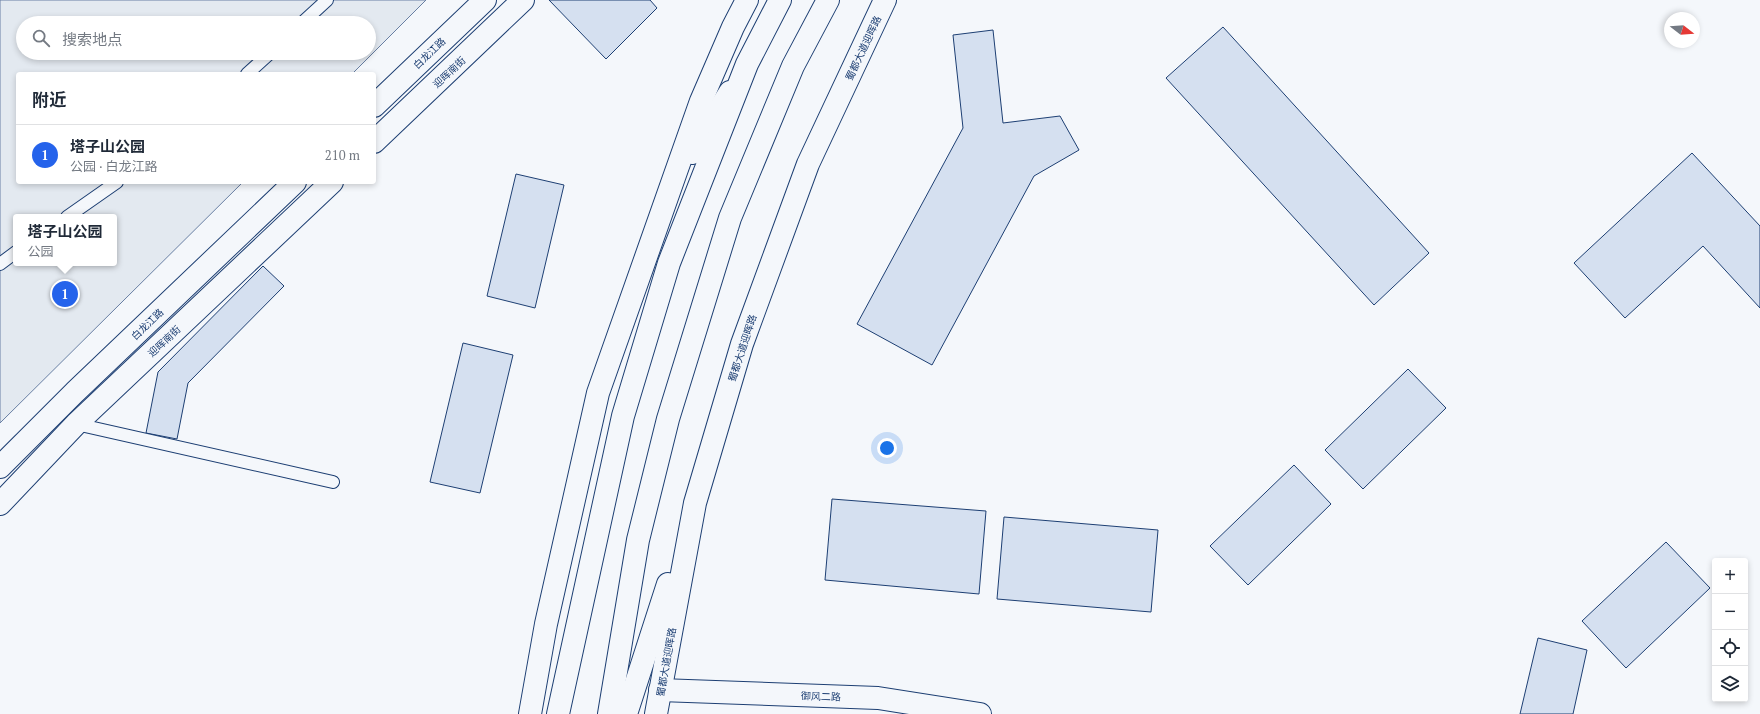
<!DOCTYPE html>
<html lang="zh">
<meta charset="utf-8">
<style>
body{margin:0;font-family:"PT Serif","Noto Sans SC",serif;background:#f6f6f7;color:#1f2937}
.controls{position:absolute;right:12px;bottom:12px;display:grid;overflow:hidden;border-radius:4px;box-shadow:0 2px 6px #0003}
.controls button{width:36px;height:36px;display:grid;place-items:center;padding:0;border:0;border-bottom:1px solid #e0e1e3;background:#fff;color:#1f2937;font:20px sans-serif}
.compass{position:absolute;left:1664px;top:12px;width:36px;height:36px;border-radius:50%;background:#fff;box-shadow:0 2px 6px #0003;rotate:107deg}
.you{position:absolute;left:887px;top:448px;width:14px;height:14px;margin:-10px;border:3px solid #fff;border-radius:50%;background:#1a73e8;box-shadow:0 0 0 6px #1a73e833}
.badge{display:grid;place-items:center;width:26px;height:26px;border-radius:50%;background:#2563eb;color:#fff;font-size:13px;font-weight:700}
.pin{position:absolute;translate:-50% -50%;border:2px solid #fff;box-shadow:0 1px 4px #0006}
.popup{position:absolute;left:13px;top:214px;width:104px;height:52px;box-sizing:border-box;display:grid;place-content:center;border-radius:4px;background:#fff;filter:drop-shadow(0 1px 3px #0005);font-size:13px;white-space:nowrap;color:#747a83}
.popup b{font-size:15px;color:#1f2937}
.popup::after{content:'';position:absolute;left:50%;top:100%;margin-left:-8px;border:8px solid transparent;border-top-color:#fff}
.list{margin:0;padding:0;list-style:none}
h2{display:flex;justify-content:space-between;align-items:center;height:52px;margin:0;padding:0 16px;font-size:17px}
h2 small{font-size:13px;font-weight:400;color:#747a83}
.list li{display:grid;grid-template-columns:26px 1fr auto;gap:12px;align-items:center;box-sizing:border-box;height:60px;padding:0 16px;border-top:1px solid #e0e1e3}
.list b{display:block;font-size:15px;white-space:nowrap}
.list p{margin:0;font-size:13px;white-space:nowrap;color:#747a83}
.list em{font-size:13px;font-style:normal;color:#747a83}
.icon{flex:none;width:22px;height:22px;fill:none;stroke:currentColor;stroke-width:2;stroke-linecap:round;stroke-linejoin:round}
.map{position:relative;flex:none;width:1760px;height:714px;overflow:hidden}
.search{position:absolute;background:#fff;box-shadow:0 2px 6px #0003;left:16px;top:16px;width:360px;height:44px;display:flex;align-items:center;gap:10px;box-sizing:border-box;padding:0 14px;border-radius:22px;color:#747a83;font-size:15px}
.panel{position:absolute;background:#fff;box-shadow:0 2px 6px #0003;left:16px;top:72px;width:360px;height:112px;border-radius:4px}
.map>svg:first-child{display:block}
</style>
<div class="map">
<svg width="1760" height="714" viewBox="0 0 1760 714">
<rect width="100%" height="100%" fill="#f4f7fb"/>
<!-- green -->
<path fill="#e3e9f0" stroke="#687fa3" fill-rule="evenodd" d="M0 0H426L352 74H18V182H243L0 423ZM23 23H369V53H23ZM16 217H114V263H16Z"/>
<!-- building -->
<g fill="#d5e0f0" stroke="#1d3f73">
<path d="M549 0H650L657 8 606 59Z"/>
<path d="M1223 27 1429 253 1374 305 1166 78Z"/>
<path d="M993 30 1003 123 1060 116 1079 150 1034 176 932 365 857 324 963 128 953 35Z"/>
<path d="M1692 153 1760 226V308L1703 246 1625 318 1574 263Z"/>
<path d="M516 174 564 185 535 308 487 296Z"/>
<path d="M263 266 284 286 188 383 177 439 146 433 158 372Z"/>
<path d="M463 343 513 355 480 493 430 482Z"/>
<path d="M1408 369 1446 408 1363 489 1325 450Z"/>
<path d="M1294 465 1331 504 1248 585 1210 546Z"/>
<path d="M832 499 986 511 979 594 825 580Z"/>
<path d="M1004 517 1158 530 1151 612 997 599Z"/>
<path d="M1666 542 1710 588 1626 668 1582 621Z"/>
<path d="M1538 638 1587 650 1573 714H1520Z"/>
</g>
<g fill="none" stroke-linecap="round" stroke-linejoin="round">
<!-- service casing -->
<g stroke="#1d3f73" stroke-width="14">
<g id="service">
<path d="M302 23 327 0"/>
<path d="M247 74 270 53"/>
<path d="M67 217 117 182"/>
<path d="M0 264 16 252"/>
<path d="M76 424 333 482"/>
</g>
</g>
<!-- tertiary casing -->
<g stroke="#1d3f73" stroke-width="24">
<g id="tertiary">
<path d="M374 106 485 0"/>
<path d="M374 142 523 0"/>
<path d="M0 467 75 392 295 182"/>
<path d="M0 504 76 424 332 182"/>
<path d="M660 690 878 698 980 714"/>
</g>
</g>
<!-- secondary casing -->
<g stroke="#1d3f73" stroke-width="24">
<g id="secondary">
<path d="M692 153 730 92"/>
<path d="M530 714 546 624 598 393 701 101 733 27 747 0"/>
<path d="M626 714 668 584"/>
<path d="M656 714 695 503 742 344 808 164 885 0"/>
</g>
</g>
<!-- trunk casing -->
<g stroke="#1d3f73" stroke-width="24">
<g id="trunk">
<path d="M558 714 623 416 669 263 747 64 780 0"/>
<path d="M609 714 638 540 668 419 730 218 793 66 828 0"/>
</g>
</g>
<!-- service -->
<use href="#service" stroke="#f4f7fb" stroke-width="12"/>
<!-- tertiary -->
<use href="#tertiary" stroke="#f4f7fb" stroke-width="22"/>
<!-- secondary -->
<use href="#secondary" stroke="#f4f7fb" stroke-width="22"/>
<!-- trunk -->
<use href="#trunk" stroke="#f4f7fb" stroke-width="22"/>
</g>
<g text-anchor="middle" stroke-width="3" stroke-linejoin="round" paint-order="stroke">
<!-- street labels -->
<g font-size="10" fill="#1d3f73" stroke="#f4f7fb">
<text transform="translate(863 48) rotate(-65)" y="4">蜀都大道迎晖路</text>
<text transform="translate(429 53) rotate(-44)" y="4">白龙江路</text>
<text transform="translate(449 72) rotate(-43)" y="4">迎晖南街</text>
<text transform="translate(147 324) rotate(-44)" y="4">白龙江路</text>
<text transform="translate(164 341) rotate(-43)" y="4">迎晖南街</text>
<text transform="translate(742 348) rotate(-72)" y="4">蜀都大道迎晖路</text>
<text transform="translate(666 662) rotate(-80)" y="4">蜀都大道迎晖路</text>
<text transform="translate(821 696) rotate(2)" y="4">御风二路</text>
</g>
</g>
</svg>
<div class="controls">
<button>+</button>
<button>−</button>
<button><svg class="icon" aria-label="locate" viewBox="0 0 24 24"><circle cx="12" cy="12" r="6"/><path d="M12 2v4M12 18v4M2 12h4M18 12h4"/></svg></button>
<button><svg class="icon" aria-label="layers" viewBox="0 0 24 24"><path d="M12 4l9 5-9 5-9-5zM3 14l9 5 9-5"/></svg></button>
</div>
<svg class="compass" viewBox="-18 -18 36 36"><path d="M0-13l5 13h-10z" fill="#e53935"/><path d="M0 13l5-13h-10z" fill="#747a83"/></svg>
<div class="you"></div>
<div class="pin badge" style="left:65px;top:294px">1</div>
<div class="popup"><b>塔子山公园</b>公园</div>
<div class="search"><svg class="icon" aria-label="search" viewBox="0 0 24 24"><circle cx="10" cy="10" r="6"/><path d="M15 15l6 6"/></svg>搜索地点</div>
<section class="panel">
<h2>附近<small></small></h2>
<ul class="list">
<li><span class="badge">1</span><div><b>塔子山公园</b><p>公园 · 白龙江路</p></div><em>210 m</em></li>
</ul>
</section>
</div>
